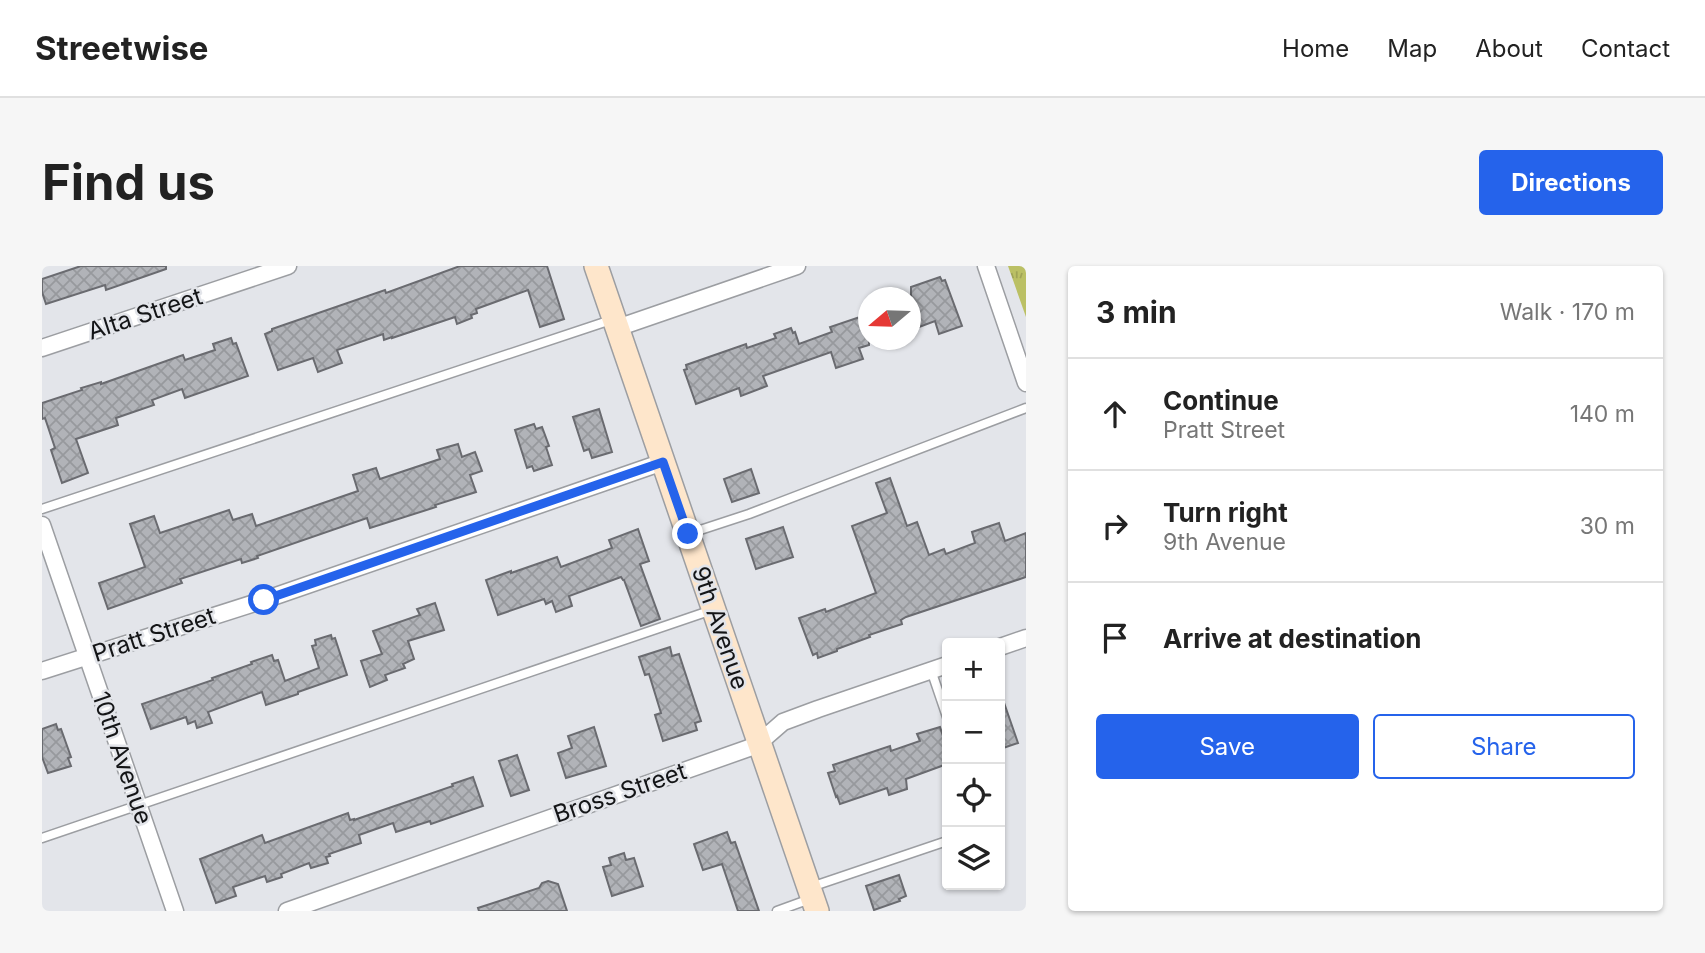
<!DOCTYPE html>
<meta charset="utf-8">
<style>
body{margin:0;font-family:Inter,sans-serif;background:#f6f6f6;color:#222}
.controls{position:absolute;right:21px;bottom:21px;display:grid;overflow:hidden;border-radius:7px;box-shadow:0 2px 5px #0004}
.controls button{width:63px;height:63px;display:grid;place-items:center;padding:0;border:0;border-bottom:2px solid #e0e0e0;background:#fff;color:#222;font:35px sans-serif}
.compass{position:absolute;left:816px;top:21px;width:63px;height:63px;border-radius:50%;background:#fff;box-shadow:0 2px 5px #0004;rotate:251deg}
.stop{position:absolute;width:21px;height:21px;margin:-16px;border:5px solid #2563eb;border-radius:50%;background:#fff}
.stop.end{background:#2563eb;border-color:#fff;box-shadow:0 2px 7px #0008}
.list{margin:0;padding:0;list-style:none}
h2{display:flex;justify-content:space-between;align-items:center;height:91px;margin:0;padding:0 28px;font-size:30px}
h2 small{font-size:23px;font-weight:400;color:#767676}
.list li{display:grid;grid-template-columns:46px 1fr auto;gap:21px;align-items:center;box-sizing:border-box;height:112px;padding:0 28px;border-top:2px solid #e0e0e0}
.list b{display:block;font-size:26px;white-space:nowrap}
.list p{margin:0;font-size:23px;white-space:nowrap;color:#767676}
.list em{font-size:23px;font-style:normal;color:#767676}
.actions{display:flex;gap:14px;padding:21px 28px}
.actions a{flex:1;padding:16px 0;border:2px solid #2563eb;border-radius:7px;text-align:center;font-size:24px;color:#2563eb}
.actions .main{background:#2563eb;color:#fff}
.icon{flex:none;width:38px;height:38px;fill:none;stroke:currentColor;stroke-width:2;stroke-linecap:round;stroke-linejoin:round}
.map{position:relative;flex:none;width:984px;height:645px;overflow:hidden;border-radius:7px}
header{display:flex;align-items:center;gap:42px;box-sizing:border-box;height:98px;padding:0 35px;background:#fff;border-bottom:2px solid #e0e0e0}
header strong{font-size:33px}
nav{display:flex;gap:38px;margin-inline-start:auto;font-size:24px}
.intro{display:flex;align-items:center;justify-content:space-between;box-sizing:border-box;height:168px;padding:0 42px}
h1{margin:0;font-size:49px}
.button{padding:18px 32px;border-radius:7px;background:#2563eb;color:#fff;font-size:24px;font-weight:700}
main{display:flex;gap:42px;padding:0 42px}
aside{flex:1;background:#fff;border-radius:7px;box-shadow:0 2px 5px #0004}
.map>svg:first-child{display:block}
</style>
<header>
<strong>Streetwise</strong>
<nav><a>Home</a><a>Map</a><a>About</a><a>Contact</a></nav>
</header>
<div class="intro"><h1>Find us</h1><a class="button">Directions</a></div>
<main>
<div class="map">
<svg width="984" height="645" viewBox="0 0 984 645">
<defs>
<pattern id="park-tufts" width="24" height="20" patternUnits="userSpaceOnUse" patternTransform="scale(1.75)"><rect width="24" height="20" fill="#bbc064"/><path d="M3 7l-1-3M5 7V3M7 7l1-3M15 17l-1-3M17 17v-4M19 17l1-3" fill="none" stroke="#a0a456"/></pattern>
<pattern id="building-cross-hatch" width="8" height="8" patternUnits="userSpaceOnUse" patternTransform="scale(1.75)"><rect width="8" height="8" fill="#b1b3b8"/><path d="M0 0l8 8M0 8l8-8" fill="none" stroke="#97999d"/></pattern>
</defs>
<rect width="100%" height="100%" fill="#e3e5ea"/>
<!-- park -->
<path fill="url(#park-tufts)" d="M966 0H984V51Z"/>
<!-- building -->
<g fill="url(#building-cross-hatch)" stroke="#6a6b70" stroke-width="2">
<path d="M39 0H124V3L64 24 63 19 4 38 0 26V13Z"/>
<path d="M418 0H505L522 53 498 61 486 24 434 43 435 47 429 49 430 52 415 58 413 51 350 72V71L342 74 341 68 295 84 300 97 276 106 271 92 236 104 223 68 230 65V63L343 24 344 27Z"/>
<path d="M898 11 900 15 903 14 920 60 897 68 893 55 869 64V21Z"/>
<path d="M827 48V79L817 82 821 93 794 102 789 86 721 110 725 120 699 130 697 122 654 138 642 104 645 103 644 99 704 78 705 82 734 72 732 68 749 62 751 67 753 66 757 78 790 66 788 61Z"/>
<path d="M189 72 191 78 194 77 206 110 143 132 140 123 110 134 112 139 74 152 76 159 34 173 46 207 20 217 9 184 13 182 3 152 0 153V137L40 124 39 122 59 116V118L141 89 143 94 173 84 171 78Z"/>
<path d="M557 143 570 186 550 192 547 183 542 185 531 151Z"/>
<path d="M492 158 494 163 500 161 507 180 504 181 510 199 492 205 490 200 485 202 473 164Z"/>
<path d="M416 178 420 191 433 186 440 205 428 209 434 226 393 239 394 241 328 262 325 252 215 290 216 292 200 297 199 293 138 313 140 317 66 343 57 317 103 301 88 258 112 250 118 267 187 244 191 254 210 248 214 260 316 225 311 209 334 202 338 213 398 193 395 184Z"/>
<path d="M709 203 717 227 690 236 682 213Z"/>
<path d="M848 212 865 260 875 256 887 289 902 283 904 288 933 277 930 266 957 257 963 275 984 267V311L864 351 859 354 860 358 827 369 828 371 795 383V385L776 392 775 387 771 389 757 352 783 343 784 346 834 327 810 260 845 247 834 217Z"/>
<path d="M741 261 751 291 714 303 704 273Z"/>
<path d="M596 263 607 295 598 298 618 353 599 360 582 314H581L579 311 527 330 530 340 514 346 510 335 504 338 502 333 456 349 444 314 469 305V307L515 291 519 301 570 282 567 274Z"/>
<path d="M393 337 402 364 366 375 372 393 361 398 363 402 343 409 345 414 328 421 319 395 340 388 331 365 378 349 375 343Z"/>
<path d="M289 369 290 373 293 372 305 409 256 426V428L224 439 220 426 166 446 170 457 155 462 153 455 146 458 144 451 109 463 100 438 171 414 170 412 210 398 209 396 230 389 232 395 236 394 243 415 277 402 270 380 274 379 273 374Z"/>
<path d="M628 381 630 390 637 388 659 455 653 457 655 464 621 475 613 449 619 447 607 408 603 409 597 391Z"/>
<path d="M958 431H960L976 477 958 483Z"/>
<path d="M14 458 16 464 19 463 29 491 26 492 29 500 6 507 0 491V463Z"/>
<path d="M552 461 564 500 524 512 516 487 530 482 526 470Z"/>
<path d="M898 461 905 482V498L864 513 865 523 847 529 845 522 798 538 795 530 794 531 786 507 793 505 791 499 848 480 849 485 878 475 875 468Z"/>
<path d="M475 489 487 524 469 530 457 495Z"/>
<path d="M431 511 441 540 389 558 388 555 354 566 351 557 317 569 319 577 287 588 288 590 284 591 286 597 269 602 267 597 239 608 240 611 225 616 223 610 191 621 194 630 174 637 158 593 220 569 223 577 306 547 308 554 312 553V554L411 520 410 518Z"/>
<path d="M685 566 689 577 693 576 717 645H696L680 598 661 604 652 578Z"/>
<path d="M582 587 584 594 592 592 601 620 570 630 561 601 569 599 567 592Z"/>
<path d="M857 609 864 630 857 633 858 635 832 644 824 620Z"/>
<path d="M506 615 516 618 525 645H437L436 642 497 622 500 617Z"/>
</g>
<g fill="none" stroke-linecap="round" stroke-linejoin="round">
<!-- lane casing -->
<g stroke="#9c9ea2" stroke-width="11">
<g id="lane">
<path d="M0 243 569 54"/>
<path d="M649 267 707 248 984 142"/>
<path d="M889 404 905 451"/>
<path d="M0 572 670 344"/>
<path d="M769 621 905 575"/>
<path d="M735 645 768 633"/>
</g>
</g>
<!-- street casing -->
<g stroke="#9c9ea2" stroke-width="19">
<g id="street">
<path d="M944 0 984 117"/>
<path d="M575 62 755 0"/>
<path d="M0 82 246 0"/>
<path d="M0 259 133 645"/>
<path d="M958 381 984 372"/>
<path d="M0 405 222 334 621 196"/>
<path d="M245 645 707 482 718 476 741 456 776 443 905 399"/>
</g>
</g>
<!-- secondary casing -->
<g stroke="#9c9ea2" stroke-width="26">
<path id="secondary" d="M554 0 775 645"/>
</g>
<!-- lane -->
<use href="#lane" stroke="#fff" stroke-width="8"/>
<!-- street -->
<use href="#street" stroke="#fff" stroke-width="16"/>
<!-- secondary -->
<use href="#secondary" stroke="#fee6cb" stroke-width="23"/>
</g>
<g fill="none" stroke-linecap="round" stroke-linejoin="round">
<!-- route -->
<path stroke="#2563eb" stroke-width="9" d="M222 334 621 196 646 268"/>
</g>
<g text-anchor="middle" stroke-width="5" stroke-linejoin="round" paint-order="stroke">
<!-- street labels -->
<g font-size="24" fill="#141517" stroke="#e3e5ea">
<text transform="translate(103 48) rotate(-18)" y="8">Alta Street</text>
<text transform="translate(678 362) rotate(71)" y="8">9th Avenue</text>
<text transform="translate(112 369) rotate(-18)" y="8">Pratt Street</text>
<text transform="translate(80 492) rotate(71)" y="8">10th Avenue</text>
<text transform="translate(578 527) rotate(-19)" y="8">Bross Street</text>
</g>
</g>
</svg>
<div class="controls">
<button>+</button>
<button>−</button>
<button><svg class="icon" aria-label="locate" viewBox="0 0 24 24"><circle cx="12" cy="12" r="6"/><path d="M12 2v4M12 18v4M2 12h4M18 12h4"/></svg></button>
<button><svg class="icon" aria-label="layers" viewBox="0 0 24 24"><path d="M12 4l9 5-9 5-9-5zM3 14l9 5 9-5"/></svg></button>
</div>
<svg class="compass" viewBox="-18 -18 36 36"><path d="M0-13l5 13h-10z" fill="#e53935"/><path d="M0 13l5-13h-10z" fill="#767676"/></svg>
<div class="stop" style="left:222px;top:334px"></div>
<div class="stop end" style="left:646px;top:268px"></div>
</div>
<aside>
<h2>3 min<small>Walk · 170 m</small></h2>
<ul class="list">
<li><svg class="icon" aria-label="ahead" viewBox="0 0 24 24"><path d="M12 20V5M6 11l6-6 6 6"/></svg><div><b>Continue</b><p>Pratt Street</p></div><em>140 m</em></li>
<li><svg class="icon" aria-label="right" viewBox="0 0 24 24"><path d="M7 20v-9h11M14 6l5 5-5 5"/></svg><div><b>Turn right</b><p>9th Avenue</p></div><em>30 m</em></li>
<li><svg class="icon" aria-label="arrive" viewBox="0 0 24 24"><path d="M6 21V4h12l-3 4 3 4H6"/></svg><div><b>Arrive at destination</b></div></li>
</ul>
<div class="actions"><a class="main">Save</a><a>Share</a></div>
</aside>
</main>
